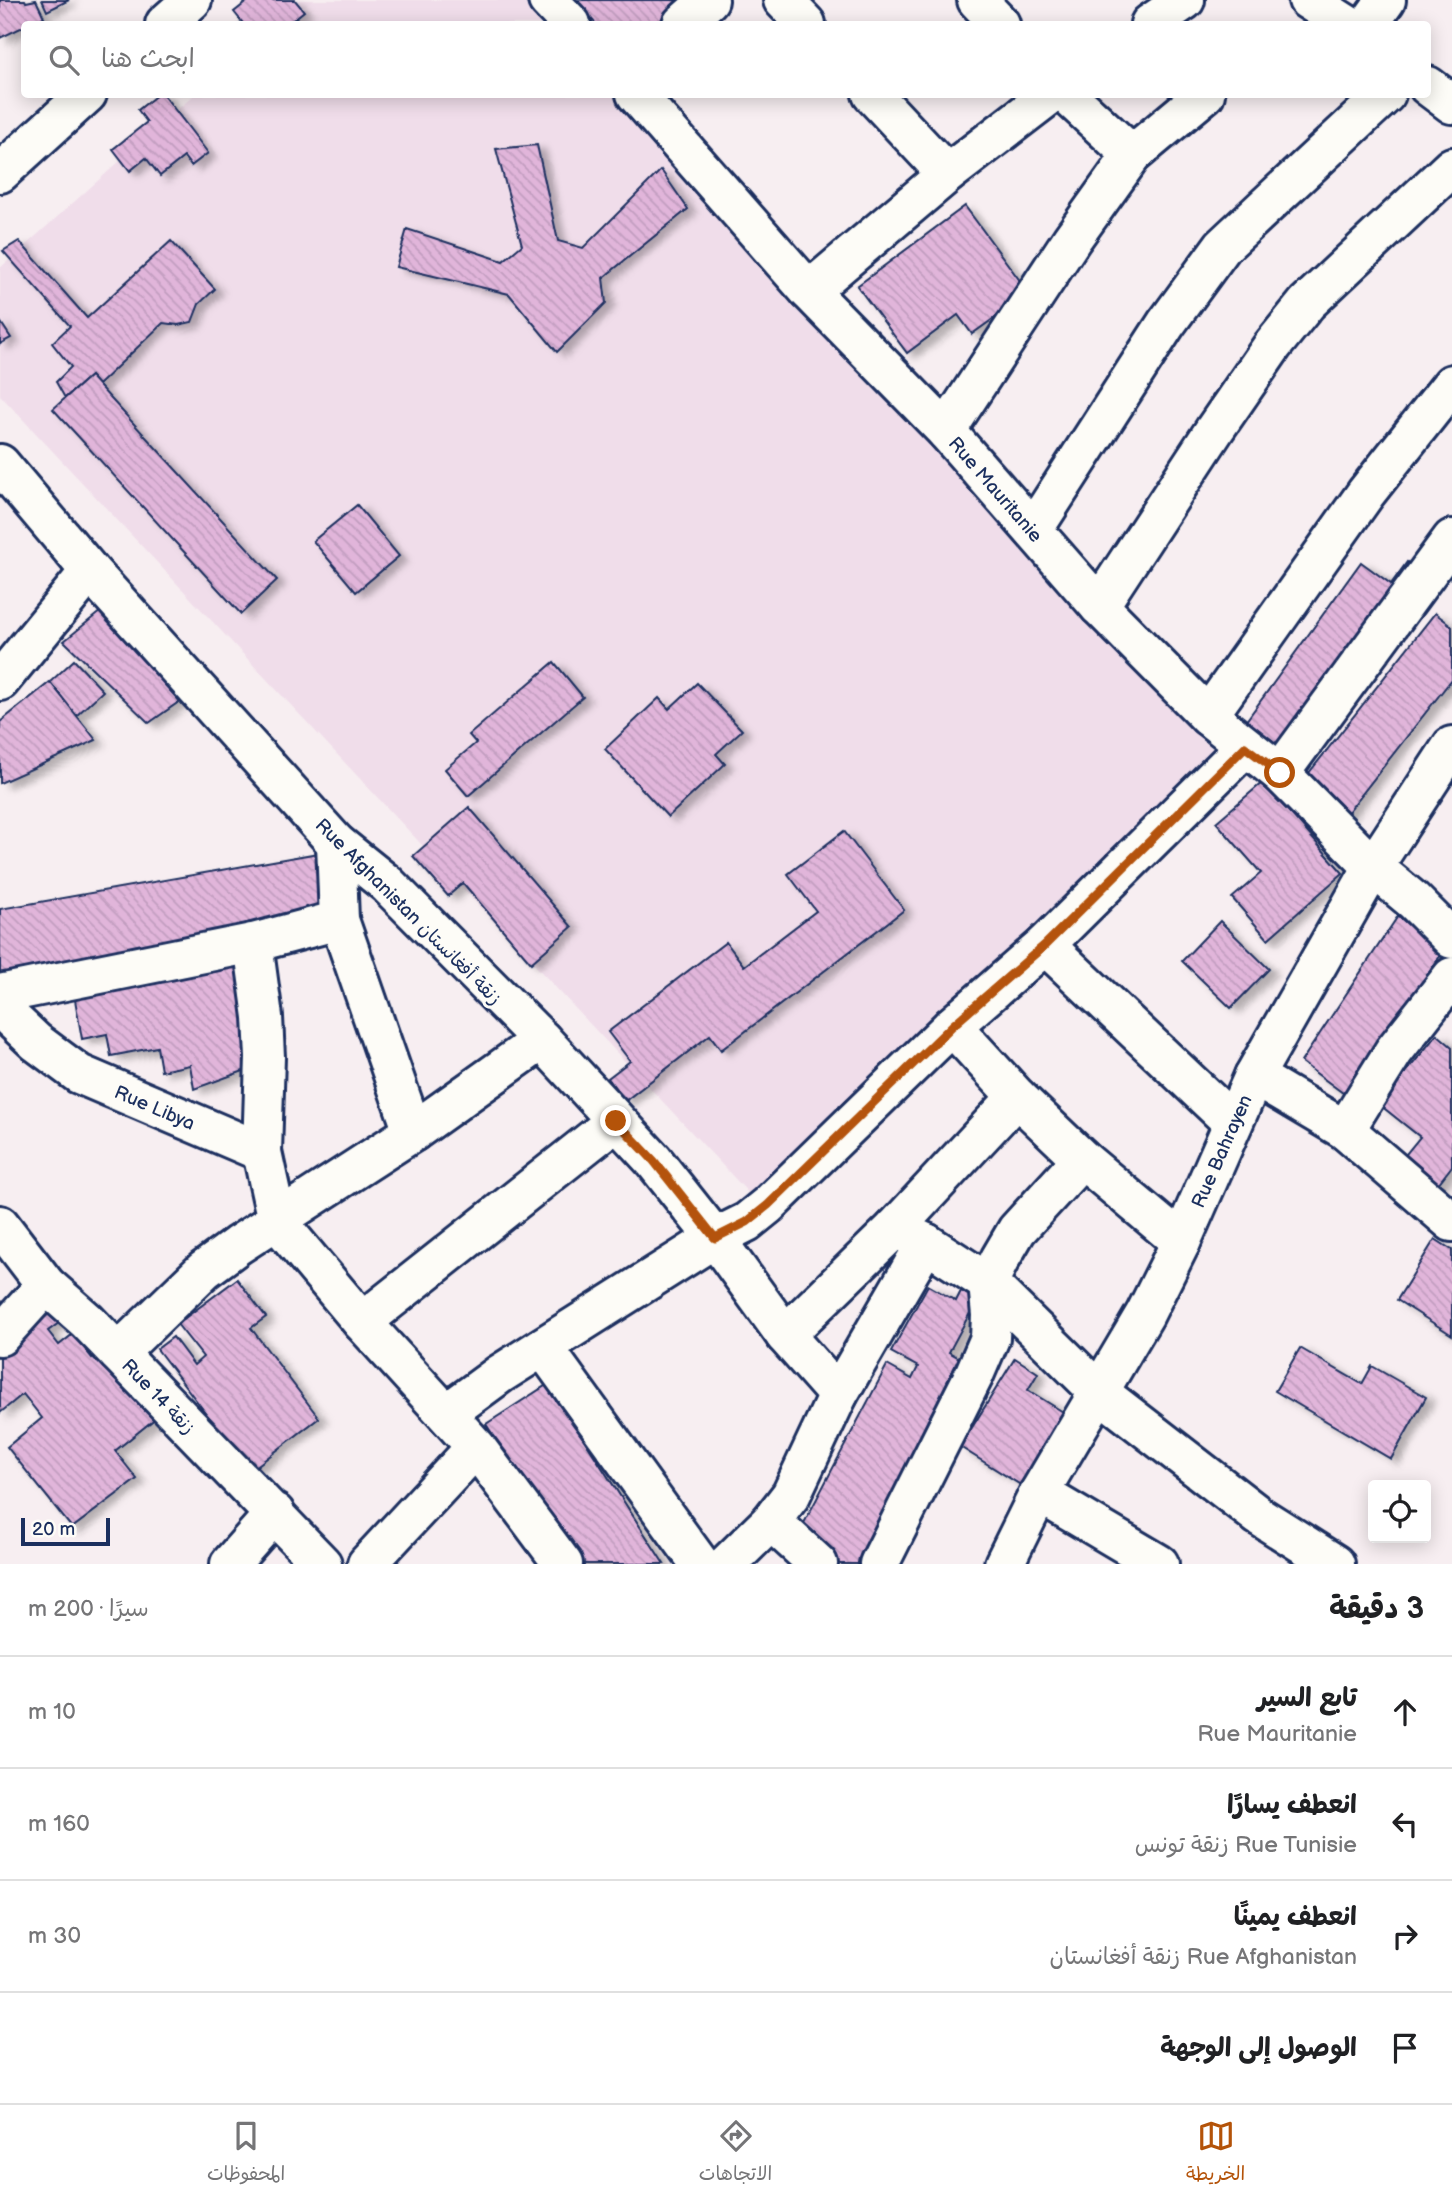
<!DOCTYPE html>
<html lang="ar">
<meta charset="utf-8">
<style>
body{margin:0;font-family:"Balsamiq Sans","Playpen Sans Arabic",sans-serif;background:#f6f6f6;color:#202124;direction:rtl}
.controls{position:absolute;right:21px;bottom:21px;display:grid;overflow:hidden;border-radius:7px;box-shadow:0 4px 18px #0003}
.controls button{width:63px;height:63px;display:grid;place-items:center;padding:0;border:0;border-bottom:2px solid #e0e0e0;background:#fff;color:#202124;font:35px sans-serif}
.scale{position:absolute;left:21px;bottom:18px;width:89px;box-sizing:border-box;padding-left:7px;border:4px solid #1b2f5e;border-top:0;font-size:19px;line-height:24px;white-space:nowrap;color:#1b2f5e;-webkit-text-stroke:5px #fdfcf7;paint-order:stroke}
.stop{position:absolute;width:21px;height:21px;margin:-16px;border:5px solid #b45309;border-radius:50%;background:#fff}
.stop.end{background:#b45309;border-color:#fff;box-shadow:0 2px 7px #0008}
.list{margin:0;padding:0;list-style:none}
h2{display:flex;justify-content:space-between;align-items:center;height:91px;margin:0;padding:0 28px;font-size:30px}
h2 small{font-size:23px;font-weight:400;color:#757577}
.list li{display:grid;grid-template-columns:46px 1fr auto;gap:21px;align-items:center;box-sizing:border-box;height:112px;padding:0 28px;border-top:2px solid #e0e0e0}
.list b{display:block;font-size:26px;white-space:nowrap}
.list p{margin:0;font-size:23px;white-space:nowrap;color:#757577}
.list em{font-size:23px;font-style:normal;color:#757577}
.icon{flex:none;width:38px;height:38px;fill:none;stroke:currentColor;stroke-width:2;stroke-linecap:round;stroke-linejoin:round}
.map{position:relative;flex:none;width:1452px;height:1564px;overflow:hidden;direction:ltr}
.search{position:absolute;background:#fff;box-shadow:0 4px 18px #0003;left:21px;right:21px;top:21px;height:77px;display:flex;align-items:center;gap:18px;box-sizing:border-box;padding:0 24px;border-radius:7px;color:#757577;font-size:26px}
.sheet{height:539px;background:#fff}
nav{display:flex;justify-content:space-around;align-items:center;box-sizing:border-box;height:98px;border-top:2px solid #e0e0e0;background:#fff;font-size:19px;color:#757577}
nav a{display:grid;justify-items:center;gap:4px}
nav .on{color:#b45309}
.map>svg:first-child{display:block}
</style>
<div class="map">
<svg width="1452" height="1564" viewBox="0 0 1452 1564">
<defs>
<pattern id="building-back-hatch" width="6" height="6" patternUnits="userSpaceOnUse" patternTransform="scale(1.75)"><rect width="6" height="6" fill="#e1b5da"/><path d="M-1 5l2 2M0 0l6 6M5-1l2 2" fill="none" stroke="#c09cbe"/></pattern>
<filter id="shadow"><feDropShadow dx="8" dy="4.5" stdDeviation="3.5" flood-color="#0004"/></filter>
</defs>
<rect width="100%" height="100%" fill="#f7eef1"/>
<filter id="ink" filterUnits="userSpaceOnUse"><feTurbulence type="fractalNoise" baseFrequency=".0143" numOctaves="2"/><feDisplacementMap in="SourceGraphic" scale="14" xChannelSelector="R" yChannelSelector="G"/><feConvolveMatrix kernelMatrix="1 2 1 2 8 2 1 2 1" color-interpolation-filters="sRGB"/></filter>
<g filter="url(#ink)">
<!-- built -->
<g fill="#f0ddea">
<path d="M299 0H526L548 24H271Z"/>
<path d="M194 95H613L1222 759 756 1201 0 395V268Z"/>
</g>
<!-- building -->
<g fill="url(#building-back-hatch)" stroke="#1b2f5e" stroke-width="2" filter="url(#shadow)">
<path d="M0 0H25L26 2 36 0 44 17 0 38Z"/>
<path d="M42 0H69L47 11Z"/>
<path d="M249 0H295L304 11 288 24H239L242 22 234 12Z"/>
<path d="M574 0H692L665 24H596Z"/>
<path d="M158 94H163L208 153 191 166 184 157 160 176 146 158 130 171 113 149 147 122 138 110Z"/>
<path d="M537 145 558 241 583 248 661 170 688 209 603 278 606 303 557 352 509 294 396 267 407 229 503 261 522 245 496 149Z"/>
<path d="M965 206 1029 293 972 334 958 315 907 353 857 286Z"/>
<path d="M19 241 87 318 171 241 215 289 199 304 192 322 178 325 163 323 98 385 90 376 65 398 56 382 71 367 52 343 70 326 3 251Z"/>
<path d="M0 321 11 338 0 344Z"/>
<path d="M90 376 277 580 241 614 53 409Z"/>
<path d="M357 505 399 556 356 592 313 541Z"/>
<path d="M1361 562 1391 584 1407 562 1415 568 1284 749 1246 721Z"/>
<path d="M107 606 190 694 149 723 64 641Z"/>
<path d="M1435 613 1452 626V679L1344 817 1301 783Z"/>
<path d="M74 660 103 691 76 716 50 682Z"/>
<path d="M554 662 583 697 468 796 445 769 476 743 469 735Z"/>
<path d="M50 682 96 740 0 783V722Z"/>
<path d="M697 683 742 730 716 754 725 764 668 817 605 749 659 698 669 709Z"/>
<path d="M1263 782 1343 873 1268 939 1232 898 1261 873 1216 822Z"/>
<path d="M469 807 572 927 531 963 463 883 448 896 413 856Z"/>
<path d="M844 831 904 910 721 1050 710 1035 625 1101 608 1078 630 1061 608 1032 726 942 744 966 816 911 788 874Z"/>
<path d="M324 852 335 916 0 973V909Z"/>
<path d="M1398 916 1442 953 1347 1096 1301 1062Z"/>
<path d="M1220 921 1269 969 1231 1008 1182 961Z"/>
<path d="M244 962 249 1069 194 1089 190 1065 161 1071 157 1047 111 1056 107 1034 82 1039 74 994Z"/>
<path d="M1437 1034 1452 1047V1166L1431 1193 1397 1165 1420 1137 1380 1105Z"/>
<path d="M1435 1239 1452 1250V1335L1397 1300Z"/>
<path d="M237 1279 266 1317 251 1328 319 1418 250 1471 157 1349 173 1337 194 1365 203 1357 177 1324Z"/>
<path d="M928 1285 956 1301 961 1291 977 1300 949 1352 968 1363 858 1564H838L804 1523 887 1365 912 1379 918 1367 891 1352Z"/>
<path d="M55 1309 63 1320 48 1331 59 1345 73 1334 92 1358 103 1349 157 1417 115 1451 137 1479 72 1528 7 1447 42 1418 23 1394 0 1413V1354Z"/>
<path d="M1300 1348 1362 1384 1372 1366 1426 1397 1391 1459 1275 1391Z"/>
<path d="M1015 1358 1038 1373 1028 1390 1068 1415 1024 1487 960 1447Z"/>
<path d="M559 1377 585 1417 574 1424 664 1564H575L486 1424Z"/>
</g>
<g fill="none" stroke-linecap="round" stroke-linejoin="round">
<!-- minor casing -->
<g stroke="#1b2f5e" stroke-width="44">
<g id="minor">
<path d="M548 0 571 24"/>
<path d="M783 0 806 24"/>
<path d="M977 0 1000 24"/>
<path d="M1308 0 1346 24"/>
<path d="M165 24 192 0"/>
<path d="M682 24 709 0"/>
<path d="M1150 24 1185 0"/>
<path d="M1369 24 1386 0"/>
<path d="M1428 86 1452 104"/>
<path d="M636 94 809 291 946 431 1099 606 1208 716 1280 773 1373 867 1414 901 1452 939"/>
<path d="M872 94 947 174"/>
<path d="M1066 94 1132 155"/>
<path d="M0 173 87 94"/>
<path d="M809 291 947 174 1051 94"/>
<path d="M946 431 1072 239 1132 155 1205 94"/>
<path d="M0 464 90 571 336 843 387 884 542 1040 654 1161 715 1238 785 1335 838 1395"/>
<path d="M1033 530 1166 324 1223 246 1386 94"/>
<path d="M1099 606 1215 429 1273 345 1307 303 1452 167"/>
<path d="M0 681 90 571"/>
<path d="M1208 716 1366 493 1452 384"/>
<path d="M1280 773 1452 539"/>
<path d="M336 843 339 920 413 1132"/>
<path d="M253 943 263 1017 265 1057 262 1152 277 1221 362 1322 476 1447 563 1564"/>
<path d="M1045 945 1233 1123"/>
<path d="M0 994 253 943 339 920"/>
<path d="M0 1008 36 1042 79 1074 262 1152"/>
<path d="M952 1026 1017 1097 1082 1159 1181 1242"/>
<path d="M1254 1076 1345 1130 1452 1222"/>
<path d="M1345 1130 1394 1051 1452 977"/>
<path d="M0 1225 46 1285 87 1321 322 1564"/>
<path d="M895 1228 926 1243 988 1283 1100 1393 1259 1516 1335 1564"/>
<path d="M362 1322 616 1121"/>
<path d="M785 1335 895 1228 1017 1097"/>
<path d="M0 1336 46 1285"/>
<path d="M543 1347 700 1564"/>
<path d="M118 1353 204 1270 238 1245 413 1132 542 1040"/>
<path d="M447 1413 500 1374 715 1238 747 1222 768 1205 952 1026 1045 945 1245 747"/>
<path d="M1039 1493 1159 1564"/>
<path d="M771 1521 818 1564"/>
<path d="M230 1564 275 1513"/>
<path d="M367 1564 476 1447"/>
<path d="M727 1564 771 1521 791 1495 838 1395 926 1243"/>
<path d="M879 1564 974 1375 990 1338 991 1315 988 1283 1000 1259 1017 1230 1082 1159"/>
<path d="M1004 1564 1039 1493 1145 1314 1181 1242 1254 1076 1373 867 1452 746"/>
</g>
</g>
<!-- minor -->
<use href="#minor" stroke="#fdfcf7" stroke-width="38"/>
</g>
</g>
<g fill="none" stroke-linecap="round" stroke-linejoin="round" filter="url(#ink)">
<!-- route -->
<path stroke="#b45309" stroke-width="9" d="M616 1121 654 1161 715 1238 747 1222 768 1205 952 1026 1045 945 1245 747 1280 773"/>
</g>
<g text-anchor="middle" stroke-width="6" stroke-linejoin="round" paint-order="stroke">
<!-- street labels -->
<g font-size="19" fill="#1b2f5e" stroke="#fdfcf7">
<text transform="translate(996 489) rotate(49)" y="7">Rue Mauritanie</text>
<text transform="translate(409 911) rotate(45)" y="7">Rue Afghanistan زنقة أفغانستان</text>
<text transform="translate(155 1107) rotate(23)" y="7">Rue Libya</text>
<text transform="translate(1221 1151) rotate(-66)" y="7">Rue Bahrayen</text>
<text transform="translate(159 1396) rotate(46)" y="7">Rue 14 زنقة</text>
</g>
</g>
</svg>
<div class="controls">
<button><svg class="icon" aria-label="locate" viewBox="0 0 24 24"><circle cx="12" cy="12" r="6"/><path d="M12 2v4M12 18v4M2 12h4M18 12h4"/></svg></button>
</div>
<div class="scale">20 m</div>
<div class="stop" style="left:1280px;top:773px"></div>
<div class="stop end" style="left:616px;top:1121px"></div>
<div class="search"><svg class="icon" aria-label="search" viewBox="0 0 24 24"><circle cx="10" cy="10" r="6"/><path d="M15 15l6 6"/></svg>ابحث هنا</div>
</div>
<section class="sheet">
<h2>3 دقيقة<small>سيرًا · 200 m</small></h2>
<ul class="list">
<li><svg class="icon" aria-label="ahead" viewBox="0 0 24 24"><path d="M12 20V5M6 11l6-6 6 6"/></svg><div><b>تابع السير</b><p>Rue Mauritanie</p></div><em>10 m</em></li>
<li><svg class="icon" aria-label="left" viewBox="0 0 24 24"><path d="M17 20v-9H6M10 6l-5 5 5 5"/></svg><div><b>انعطف يسارًا</b><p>Rue Tunisie زنقة تونس</p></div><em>160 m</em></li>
<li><svg class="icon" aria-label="right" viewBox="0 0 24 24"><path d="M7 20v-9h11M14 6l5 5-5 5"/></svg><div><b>انعطف يمينًا</b><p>Rue Afghanistan زنقة أفغانستان</p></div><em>30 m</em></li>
<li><svg class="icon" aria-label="arrive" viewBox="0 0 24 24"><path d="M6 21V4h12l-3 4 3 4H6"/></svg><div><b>الوصول إلى الوجهة</b></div></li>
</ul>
</section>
<nav>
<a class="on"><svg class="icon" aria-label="map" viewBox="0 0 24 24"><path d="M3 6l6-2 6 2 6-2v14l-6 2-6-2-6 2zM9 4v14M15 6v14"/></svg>الخريطة</a>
<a><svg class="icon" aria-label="directions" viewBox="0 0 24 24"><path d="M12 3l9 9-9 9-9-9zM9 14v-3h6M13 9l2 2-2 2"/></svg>الاتجاهات</a>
<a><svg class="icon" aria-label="saved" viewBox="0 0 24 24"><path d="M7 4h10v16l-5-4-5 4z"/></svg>المحفوظات</a>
</nav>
